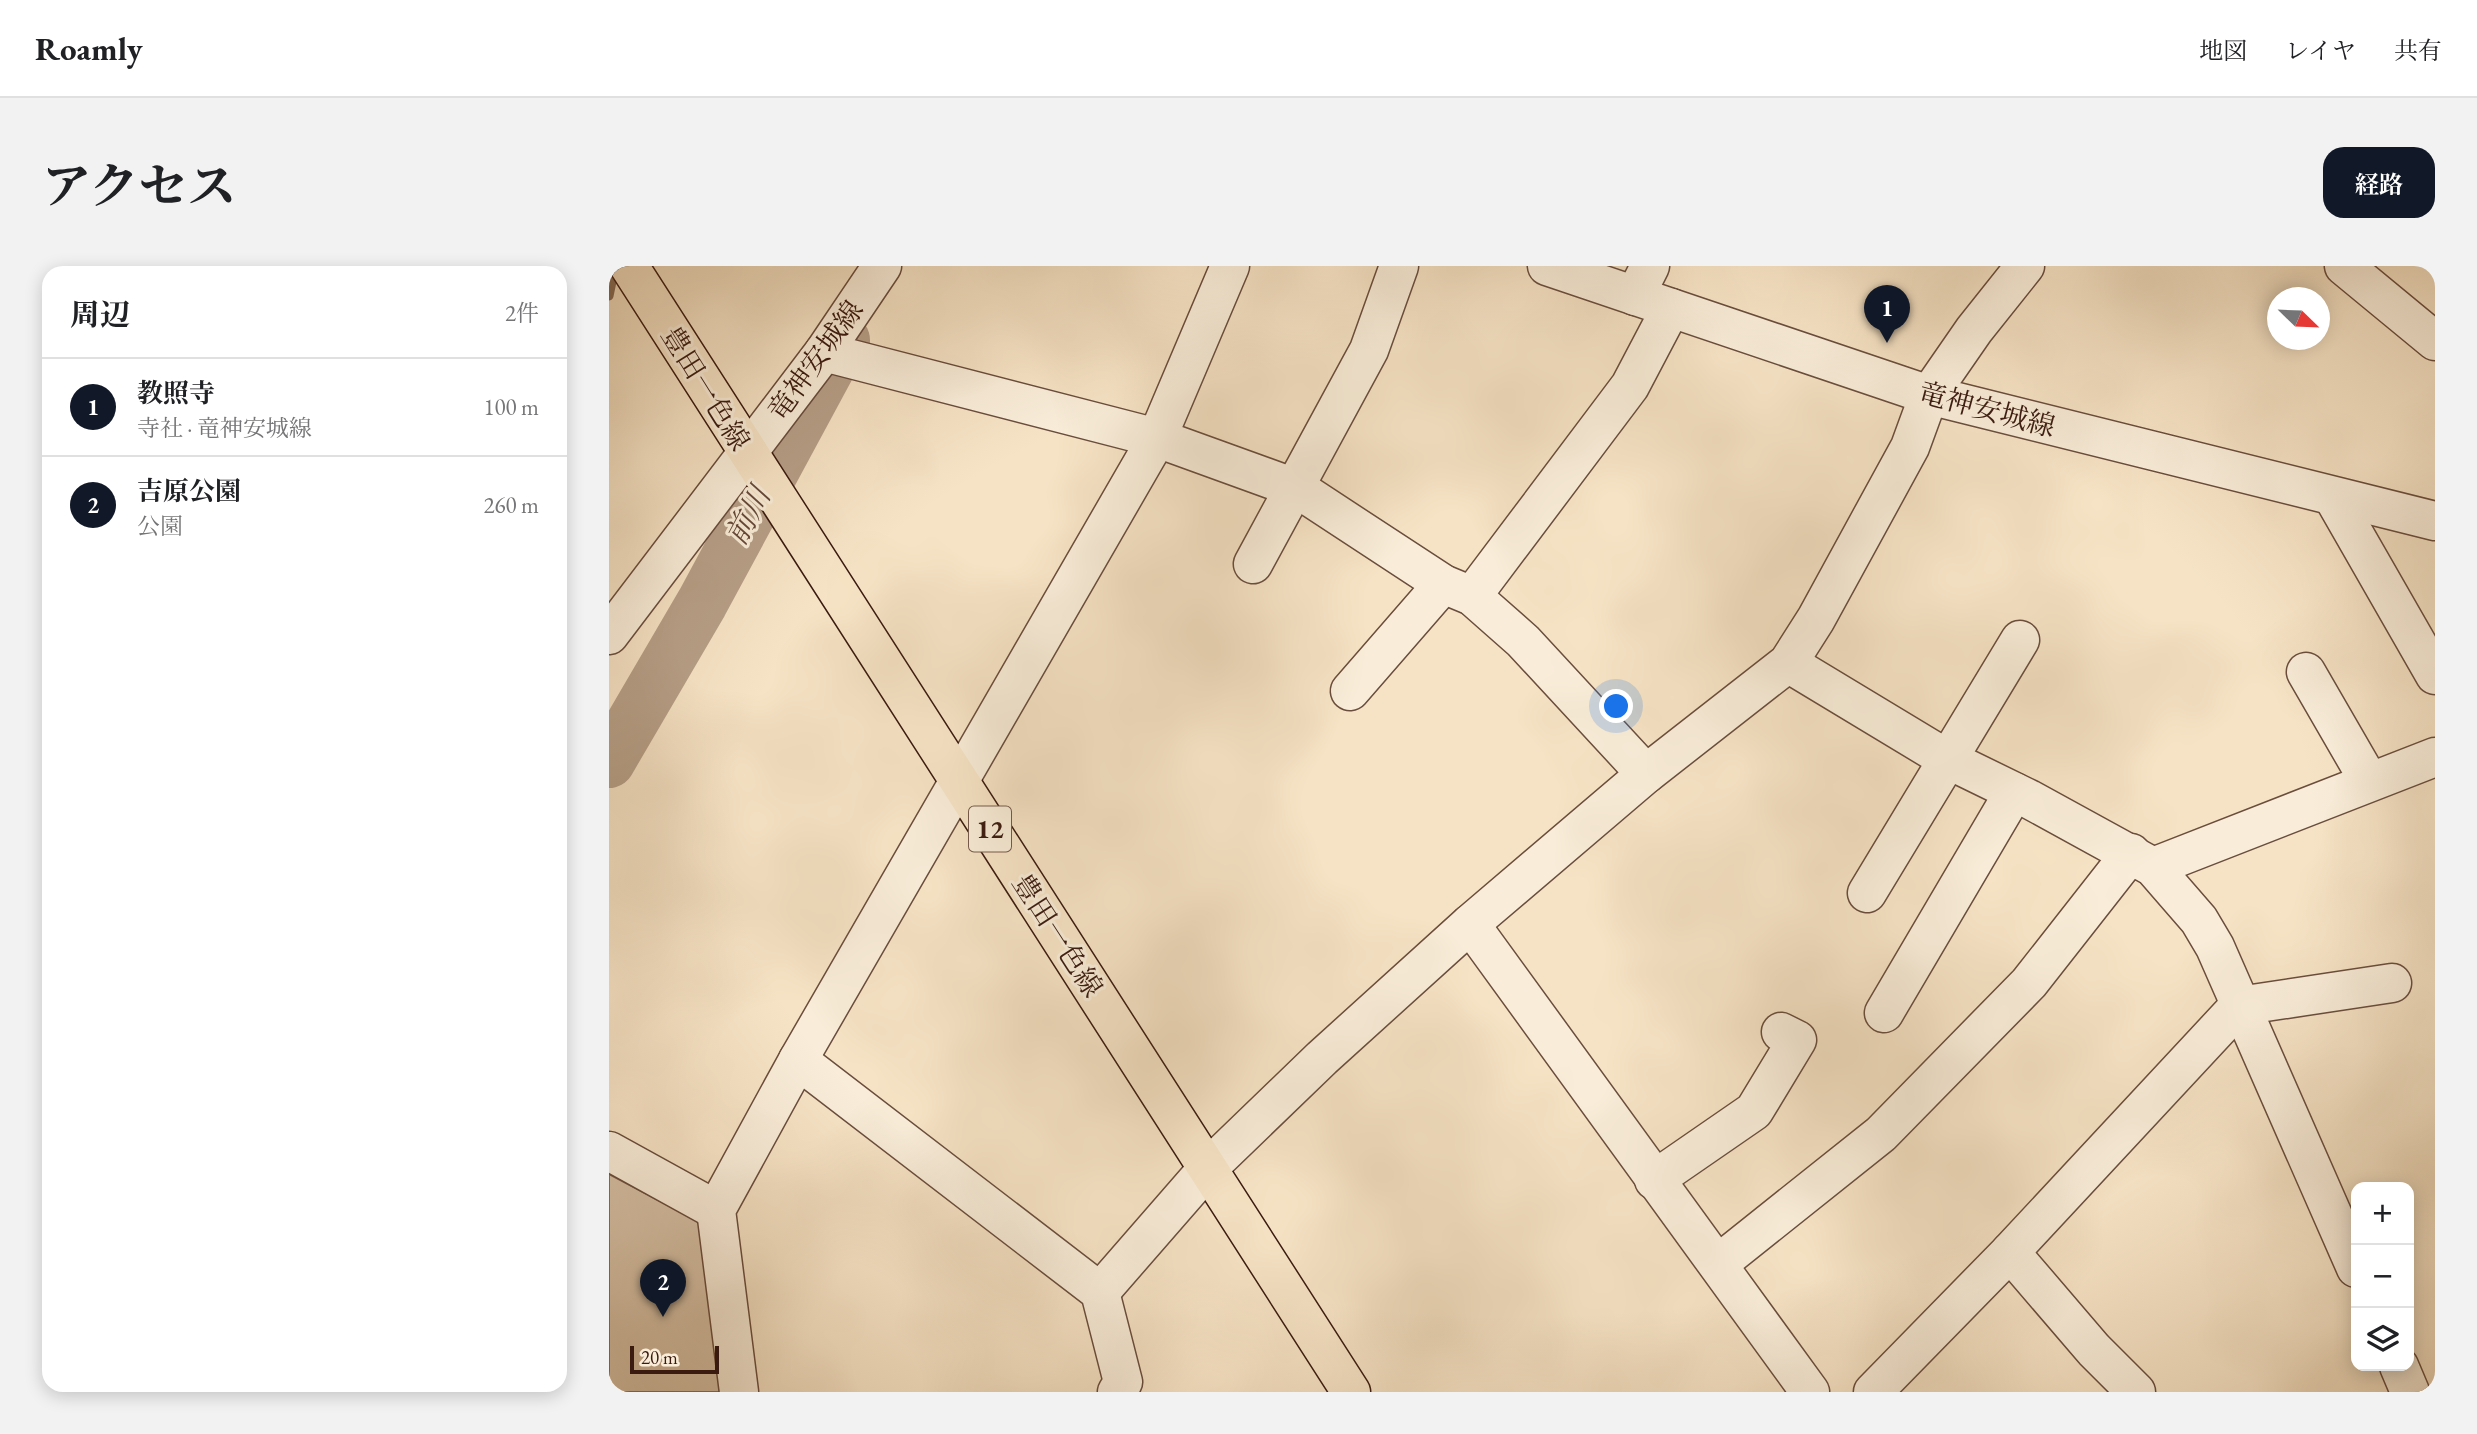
<!DOCTYPE html>
<html lang="ja">
<meta charset="utf-8">
<style>
body{margin:0;font-family:"EB Garamond","Noto Serif JP",serif;background:#f2f2f2;color:#202124}
.controls{position:absolute;right:21px;bottom:21px;display:grid;overflow:hidden;border-radius:14px;box-shadow:0 4px 18px #0003}
.controls button{width:63px;height:63px;display:grid;place-items:center;padding:0;border:0;border-bottom:2px solid #e0e0e0;background:#fff;color:#202124;font:35px sans-serif}
.compass{position:absolute;left:1658px;top:21px;width:63px;height:63px;border-radius:50%;background:#fff;box-shadow:0 4px 18px #0003;rotate:113deg}
.scale{position:absolute;left:21px;bottom:18px;width:89px;box-sizing:border-box;padding-left:7px;border:4px solid #3b1b10;border-top:0;font-size:19px;line-height:24px;white-space:nowrap;color:#3b1b10;-webkit-text-stroke:5px #f9edd9;paint-order:stroke}
.you{position:absolute;left:1008px;top:441px;width:24px;height:24px;margin:-18px;border:5px solid #fff;border-radius:50%;background:#1a73e8;box-shadow:0 0 0 10px #1a73e833}
.badge{display:grid;place-items:center;width:46px;height:46px;border-radius:50%;background:#111827;color:#fff;font-size:23px;font-weight:700}
.pin{position:absolute;translate:-50% -58px;filter:drop-shadow(0 2px 4px #0008)}
.pin::after{content:'';position:absolute;top:37px;width:24px;height:21px;background:inherit;clip-path:polygon(0 0,100% 0,50% 100%)}
.list{margin:0;padding:0;list-style:none}
h2{display:flex;justify-content:space-between;align-items:center;height:91px;margin:0;padding:0 28px;font-size:30px}
h2 small{font-size:23px;font-weight:400;color:#757577}
.list li{display:grid;grid-template-columns:46px 1fr auto;gap:21px;align-items:center;box-sizing:border-box;height:98px;padding:0 28px;border-top:2px solid #e0e0e0}
.list b{display:block;font-size:26px;white-space:nowrap}
.list p{margin:0;font-size:23px;white-space:nowrap;color:#757577}
.list em{font-size:23px;font-style:normal;color:#757577}
.icon{flex:none;width:38px;height:38px;fill:none;stroke:currentColor;stroke-width:2;stroke-linecap:round;stroke-linejoin:round}
.map{position:relative;flex:none;width:1826px;height:1126px;overflow:hidden;border-radius:21px}
header{display:flex;align-items:center;gap:42px;box-sizing:border-box;height:98px;padding:0 35px;background:#fff;border-bottom:2px solid #e0e0e0}
header strong{font-size:33px}
nav{display:flex;gap:38px;margin-inline-start:auto;font-size:24px}
.intro{display:flex;align-items:center;justify-content:space-between;box-sizing:border-box;height:168px;padding:0 42px}
h1{margin:0;font-size:49px}
.button{padding:18px 32px;border-radius:21px;background:#111827;color:#fff;font-size:24px;font-weight:700}
main{display:flex;gap:42px;padding:0 42px}
aside{flex:1;background:#fff;border-radius:21px;box-shadow:0 4px 18px #0003}
.map>svg:first-child{display:block}
</style>
<header>
<strong>Roamly</strong>
<nav><a>地図</a><a>レイヤ</a><a>共有</a></nav>
</header>
<div class="intro"><h1>アクセス</h1><a class="button">経路</a></div>
<main>
<aside>
<h2>周辺<small>2件</small></h2>
<ul class="list">
<li><span class="badge">1</span><div><b>教照寺</b><p>寺社 · 竜神安城線</p></div><em>100 m</em></li>
<li><span class="badge">2</span><div><b>吉原公園</b><p>公園</p></div><em>260 m</em></li>
</ul>
</aside>
<div class="map">
<svg width="1826" height="1126" viewBox="0 0 1826 1126">
<rect width="100%" height="100%" fill="#f6e3c5"/>
<filter id="stains"><feTurbulence type="fractalNoise" baseFrequency=".00286" numOctaves="4"/><feColorMatrix values="0 0 0 0 .2 0 0 0 0 .09 0 0 0 0 .02 0 0 0 .5 -.17"/></filter>
<radialGradient id="worn" r=".72"><stop offset=".6" stop-color="#630" stop-opacity="0"/><stop offset="1" stop-color="#630" stop-opacity=".3"/></radialGradient>
<!-- green -->
<path fill="#d6c1a6" stroke="#886e5b" stroke-width="2" d="M0 908 89 955 100 975 117 1126H0Z"/>
<g fill="none" stroke-linecap="round" stroke-linejoin="round">
<!-- stream -->
<path stroke="#856a57" stroke-width="9" d="M0 30 6 1"/>
<!-- river -->
<path stroke="#b69f87" stroke-width="52" d="M0 496 93 337 235 74"/>
<!-- minor casing -->
<g stroke="#6a4d3d" stroke-width="41">
<g id="minor">
<path d="M938 0 1320 129 1826 255"/>
<path d="M1735 0 1826 75"/>
<path d="M1026 30 1041 0"/>
<path d="M215 86 548 172 689 223 834 318 863 330 914 375 1037 508"/>
<path d="M1724 231 1826 409"/>
<path d="M644 298 760 84 790 0"/>
<path d="M863 330 1021 120 1062 42"/>
<path d="M0 369 215 86 273 0"/>
<path d="M1179 397 1338 493 1420 533 1544 601 1590 654 1606 681 1747 1002"/>
<path d="M1697 406 1760 515"/>
<path d="M741 425 834 318"/>
<path d="M1544 601 1826 491"/>
<path d="M1258 627 1411 374"/>
<path d="M861 658 1201 1126"/>
<path d="M1275 747 1405 526"/>
<path d="M189 794 491 1026 514 1116 508 1126"/>
<path d="M0 885 107 944"/>
<path d="M1045 914 1145 845 1188 774 1172 766"/>
<path d="M1401 986 1485 1084 1527 1126"/>
<path d="M1109 998 1272 868 1420 717 1522 587"/>
<path d="M491 1026 599 902 713 792 861 658 1037 508 1179 397 1207 353 1301 181 1320 129 1365 64 1416 0"/>
<path d="M1790 1100 1801 1126"/>
<path d="M130 1126 107 944 189 794 548 172 621 0"/>
<path d="M1264 1126 1401 986 1630 740 1783 717"/>
</g>
</g>
<!-- major casing -->
<g stroke="#3b1b10" stroke-width="41">
<path id="major" d="M20 0 742 1126"/>
</g>
<!-- minor -->
<use href="#minor" stroke="#f9edd9" stroke-width="38"/>
<!-- major -->
<use href="#major" stroke="#f6e3c5" stroke-width="38"/>
</g>
<g text-anchor="middle" stroke-width="6" stroke-linejoin="round" paint-order="stroke">
<!-- shield labels -->
<rect fill="#f9edd9" stroke="#745a4c" stroke-width="2" x="360" y="540.5" width="42" height="45" rx="5"/>
<g font-size="26" font-weight="bold" fill="#3b1b10">
<text x="381" y="572">12</text>
</g>
<!-- street labels -->
<g font-size="28" fill="#3b1b10" stroke="#f9edd9">
<text transform="translate(206 94) rotate(-54)" y="10">竜神安城線</text>
<text transform="translate(97 122) rotate(58)" y="10">豊田一色線</text>
<text transform="translate(1378 143) rotate(15)" y="10">竜神安城線</text>
<text transform="translate(449 669) rotate(57)" y="10">豊田一色線</text>
</g>
<!-- water labels -->
<g font-size="30" font-style="italic" fill="#66493a" stroke="#f9edd9">
<text transform="translate(139 250) rotate(-62)" y="10">前川</text>
</g>
</g>
<rect width="100%" height="100%" filter="url(#stains)"/>
<rect width="100%" height="100%" fill="url(#worn)"/>
</svg>
<div class="controls">
<button>+</button>
<button>−</button>
<button><svg class="icon" aria-label="layers" viewBox="0 0 24 24"><path d="M12 4l9 5-9 5-9-5zM3 14l9 5 9-5"/></svg></button>
</div>
<svg class="compass" viewBox="-18 -18 36 36"><path d="M0-13l5 13h-10z" fill="#e53935"/><path d="M0 13l5-13h-10z" fill="#757577"/></svg>
<div class="scale">20 m</div>
<div class="you"></div>
<div class="pin badge" style="left:1278px;top:77px">1</div>
<div class="pin badge" style="left:54px;top:1051px">2</div>
</div>
</main>
